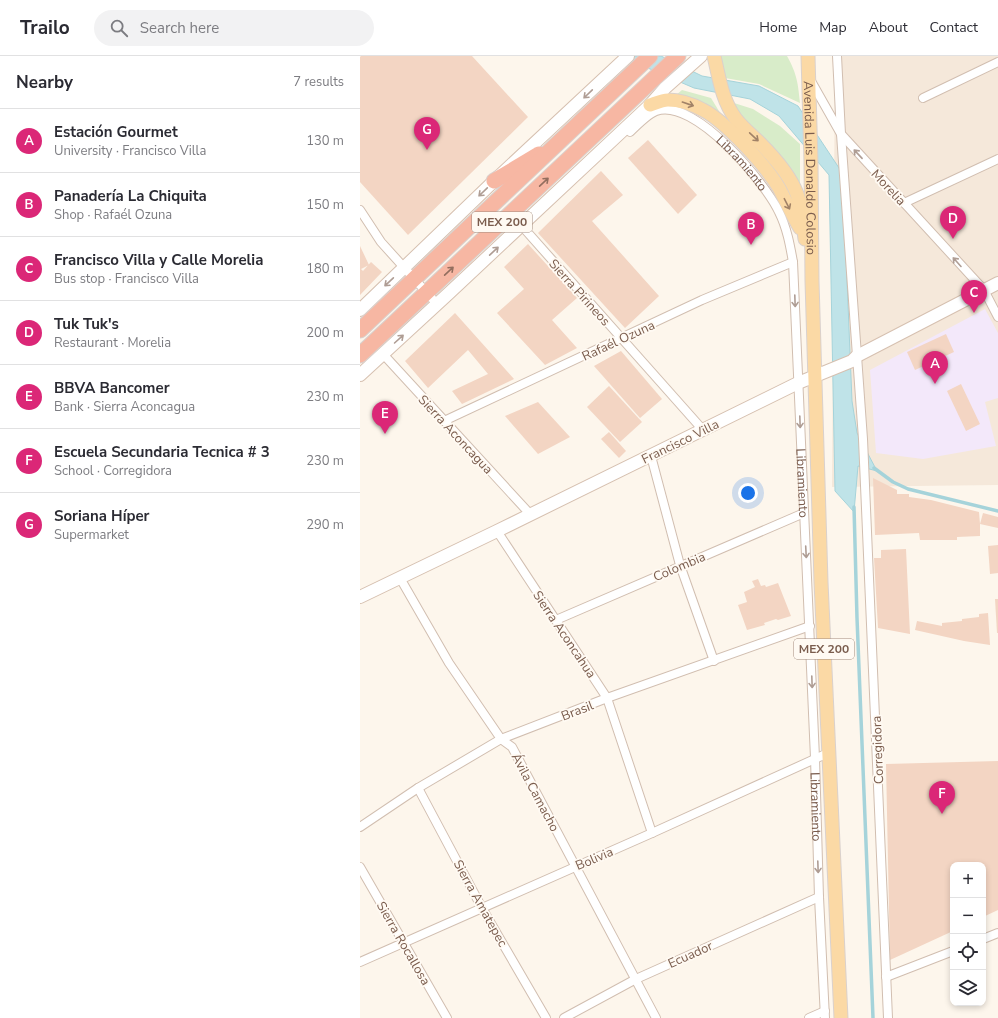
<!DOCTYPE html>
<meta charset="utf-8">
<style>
body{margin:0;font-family:"Nunito Sans",sans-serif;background:#f2f2f3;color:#2b2b33}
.controls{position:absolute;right:12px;bottom:12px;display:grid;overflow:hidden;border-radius:8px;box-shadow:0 2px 6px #0003}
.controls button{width:36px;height:36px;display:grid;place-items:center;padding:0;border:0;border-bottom:1px solid #e1e1e2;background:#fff;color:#2b2b33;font:20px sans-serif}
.you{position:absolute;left:388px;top:437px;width:14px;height:14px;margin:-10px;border:3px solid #fff;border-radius:50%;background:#1a73e8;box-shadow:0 0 0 6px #1a73e833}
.badge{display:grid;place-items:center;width:26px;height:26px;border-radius:50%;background:#db2777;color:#fff;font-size:13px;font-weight:700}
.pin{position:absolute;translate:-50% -33px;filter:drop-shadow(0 1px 2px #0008)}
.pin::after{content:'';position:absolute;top:21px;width:14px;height:12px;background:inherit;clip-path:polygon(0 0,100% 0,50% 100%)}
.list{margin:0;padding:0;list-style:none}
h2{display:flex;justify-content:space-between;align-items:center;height:52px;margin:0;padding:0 16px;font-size:17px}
h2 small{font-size:13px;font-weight:400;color:#7c7c81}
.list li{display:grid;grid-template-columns:26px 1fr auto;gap:12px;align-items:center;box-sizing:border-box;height:64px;padding:0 16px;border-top:1px solid #e1e1e2}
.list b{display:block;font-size:15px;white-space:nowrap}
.list p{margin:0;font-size:13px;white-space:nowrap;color:#7c7c81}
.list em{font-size:13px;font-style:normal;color:#7c7c81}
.icon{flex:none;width:22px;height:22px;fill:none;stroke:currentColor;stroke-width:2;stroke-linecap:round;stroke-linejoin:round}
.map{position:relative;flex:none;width:638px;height:962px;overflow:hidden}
header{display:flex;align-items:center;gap:24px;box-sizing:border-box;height:56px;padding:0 20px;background:#fff;border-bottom:1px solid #e1e1e2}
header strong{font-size:19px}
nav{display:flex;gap:22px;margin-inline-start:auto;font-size:14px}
.search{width:280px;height:36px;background:#f2f2f3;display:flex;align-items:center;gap:10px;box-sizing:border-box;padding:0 14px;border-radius:22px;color:#7c7c81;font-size:15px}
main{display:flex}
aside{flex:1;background:#fff}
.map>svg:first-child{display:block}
</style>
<header>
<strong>Trailo</strong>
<div class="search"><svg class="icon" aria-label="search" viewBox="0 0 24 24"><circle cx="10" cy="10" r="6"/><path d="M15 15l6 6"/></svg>Search here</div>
<nav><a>Home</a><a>Map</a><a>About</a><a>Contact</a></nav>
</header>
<main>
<aside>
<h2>Nearby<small>7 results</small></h2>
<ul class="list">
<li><span class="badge">A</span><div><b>Estación Gourmet</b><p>University · Francisco Villa</p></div><em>130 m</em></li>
<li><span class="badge">B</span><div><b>Panadería La Chiquita</b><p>Shop · Rafaél Ozuna</p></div><em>150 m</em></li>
<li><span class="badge">C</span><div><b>Francisco Villa y Calle Morelia</b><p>Bus stop · Francisco Villa</p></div><em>180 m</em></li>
<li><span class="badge">D</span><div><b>Tuk Tuk's</b><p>Restaurant · Morelia</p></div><em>200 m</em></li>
<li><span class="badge">E</span><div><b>BBVA Bancomer</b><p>Bank · Sierra Aconcagua</p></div><em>230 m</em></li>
<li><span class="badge">F</span><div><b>Escuela Secundaria Tecnica # 3</b><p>School · Corregidora</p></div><em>230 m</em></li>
<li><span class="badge">G</span><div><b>Soriana Híper</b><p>Supermarket</p></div><em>290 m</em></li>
</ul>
</aside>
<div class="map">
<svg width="638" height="962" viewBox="0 0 638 962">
<rect width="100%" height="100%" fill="#fdf6ec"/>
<!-- residential -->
<path fill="#f5e8da" d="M475 0H638V429L472 431Z"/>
<!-- education -->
<path fill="#f3e8fa" d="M625 253 638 277V342L625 346 636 390 563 403 516 397 510 314Z"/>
<!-- green -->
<g fill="#d8ecc9">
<path d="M361 0H427C437 18 438 27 440 47L399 28 365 22Z"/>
<path d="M322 34 351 42 365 65 315 40Z"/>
<path d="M374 47 393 53 420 70 440 88V130L380 61Z"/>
</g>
<!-- water -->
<path fill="#bfe3e8" stroke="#a5d3da" d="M260 0H301L342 20 399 30 438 50 483 118 484 152 492 345 497 377 517 415 498 410 494 456 475 435 469 119 419 60 390 43 334 32Z"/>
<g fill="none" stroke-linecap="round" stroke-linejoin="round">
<!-- stream -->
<g stroke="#a5d3da" stroke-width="3.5">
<path d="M514 412 533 426 548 433 638 455"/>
<path d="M494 451 497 562 513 962"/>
</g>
</g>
<!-- building -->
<g fill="#f3d5c3">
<path d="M1 0H112L168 61 48 179 0 126V1Z"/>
<path d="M288 84 337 139 318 158 268 102Z"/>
<path d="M241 115 263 139 232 165 299 240 265 272 178 177Z"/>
<path d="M168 188 217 242 192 264 217 292 185 309 137 257 164 233 144 211Z"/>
<path d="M0 190 9 209 1 213 3 215 11 206 22 216 0 239Z"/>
<path d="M95 257 154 323 102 348 92 335 128 318 108 294 68 332 45 305Z"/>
<path d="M586 278 594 296 555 314 547 296Z"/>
<path d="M261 295 302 343 280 362 234 310Z"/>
<path d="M601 328 620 368 606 375 587 335Z"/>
<path d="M249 330 282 366 260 386 227 351Z"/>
<path d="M178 346 210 381 178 398 145 360Z"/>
<path d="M249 376 266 395 259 402 241 383Z"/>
<path d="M513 422 537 434V438H549V441L571 444 619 456 620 468 623 457 638 461V472L620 468V480L597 481V484H560L559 477 515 479Z"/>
<path d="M638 489V517L630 518 628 490Z"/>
<path d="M546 493 550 578 518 572 514 502H521V494Z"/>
<path d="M398 523 401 530 405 529 406 531 418 527 431 560 418 564 416 563 404 567 405 569 387 574 378 549 387 546 384 536 395 531 392 525Z"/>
<path d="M635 543H638V577H637Z"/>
<path d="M628 557 630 589 604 585 555 574 557 565 582 570V567L602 565V563L619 561V558Z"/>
<path d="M638 705V854L623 861V809H593V875L530 904 526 708Z"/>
</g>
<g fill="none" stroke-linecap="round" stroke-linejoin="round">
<!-- street casing -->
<g stroke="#d1beb0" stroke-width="10">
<g id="street">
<path d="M477 0 481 78 503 383 528 962"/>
<path d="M451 25 481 78 624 234 638 261"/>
<path d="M563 42 638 6"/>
<path id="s1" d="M270 76C276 70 288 58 296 55 334 41 405 126 419 156 427 172 430 189 433 206L455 702 459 841 465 962"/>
<path d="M544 147 638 103"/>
<path d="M0 154 21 186 77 248"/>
<path d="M161 169 343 374"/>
<path d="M23 298 170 458"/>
<path d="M84 365 342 244 433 206"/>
<path d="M291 400 320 509 354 605"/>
<path d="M137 475 247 642 292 777"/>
<path d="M40 522 89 607 141 683 152 691 296 962"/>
<path d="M196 564 444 457"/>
<path d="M58 732 122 852 186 962"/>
<path d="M0 771 58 732 141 683 247 642 450 570"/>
<path d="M0 811 87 962"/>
<path d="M623 883 638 877"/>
<path d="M0 906 292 777 468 697"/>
<path d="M526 921 593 895"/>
<path d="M204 962 276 923 459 841"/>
<path d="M449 962 465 955"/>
</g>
</g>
<!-- secondary casing -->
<g stroke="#d6c0b0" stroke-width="14">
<g id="secondary">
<path d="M0 254 134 125 268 0"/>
<path d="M0 319 88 238 290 49 305 32 341 0"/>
<path d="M0 541 137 475 438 327 492 305 497 300 638 227"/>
</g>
</g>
<!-- primary casing -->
<g stroke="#dad1cd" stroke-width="15">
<g id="primary">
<path d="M354 0C359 21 362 45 376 63 383 72 392 79 400 87 414 101 430 119 437 138 442 152 443 169 445 183"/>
<path id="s2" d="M448 0 451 106 452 225 461 526 481 962"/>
<path d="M290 49C296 47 302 44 308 44 319 44 332 48 343 54 365 65 406 110 419 132 426 145 432 159 440 172"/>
</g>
</g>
<!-- highway casing -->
<g stroke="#dad1cd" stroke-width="17">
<g id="highway">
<path d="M134 125 179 98"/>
<path d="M0 274 290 0"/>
<path d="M0 299 318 0"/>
</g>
</g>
<!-- street -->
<use href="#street" stroke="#fff" stroke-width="8"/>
<!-- secondary -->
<use href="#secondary" stroke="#fff" stroke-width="12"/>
<!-- primary -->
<use href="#primary" stroke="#fbd9a5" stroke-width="13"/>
<!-- highway -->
<use href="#highway" stroke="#f7b7a3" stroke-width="15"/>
</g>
<!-- one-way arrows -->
<defs><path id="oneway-shaft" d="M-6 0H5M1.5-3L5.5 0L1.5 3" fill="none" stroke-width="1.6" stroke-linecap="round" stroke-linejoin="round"/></defs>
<g stroke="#af9d94">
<use href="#oneway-shaft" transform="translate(228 38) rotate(136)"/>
<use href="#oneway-shaft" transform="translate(498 98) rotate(-133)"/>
<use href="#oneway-shaft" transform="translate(123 136) rotate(136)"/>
<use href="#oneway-shaft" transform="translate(134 195) rotate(-43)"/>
<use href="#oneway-shaft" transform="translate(597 206) rotate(-132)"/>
<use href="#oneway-shaft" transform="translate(29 226) rotate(137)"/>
<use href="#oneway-shaft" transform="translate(435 245) rotate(88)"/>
<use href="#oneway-shaft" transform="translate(39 283) rotate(-42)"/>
<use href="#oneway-shaft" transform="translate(440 366) rotate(88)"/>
<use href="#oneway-shaft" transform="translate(446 496) rotate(87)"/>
<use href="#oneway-shaft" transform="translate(452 626) rotate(88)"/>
<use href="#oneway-shaft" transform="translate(458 811) rotate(88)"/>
</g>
<g stroke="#a18267">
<use href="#oneway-shaft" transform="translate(328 48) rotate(19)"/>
<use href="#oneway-shaft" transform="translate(394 81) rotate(43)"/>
<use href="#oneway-shaft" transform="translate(427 148) rotate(63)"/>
</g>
<g stroke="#936e5e">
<use href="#oneway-shaft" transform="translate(184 126) rotate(-43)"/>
<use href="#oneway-shaft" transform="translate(89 215) rotate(-43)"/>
</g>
<g text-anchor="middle" stroke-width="3.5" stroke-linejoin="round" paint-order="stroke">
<!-- shield labels -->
<g fill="#fffaf3" stroke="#a28b7f" stroke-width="1">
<rect x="112" y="156" width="60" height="20" rx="3"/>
<rect x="434" y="583" width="60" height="20" rx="3"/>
</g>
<g font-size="12" font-weight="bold" fill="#7a5c4d">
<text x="142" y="170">MEX 200</text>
<text x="464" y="597">MEX 200</text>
</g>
<!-- street labels -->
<g font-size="13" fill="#7a5c4d" stroke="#fffaf3">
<text dy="5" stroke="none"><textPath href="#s1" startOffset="139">Libramiento</textPath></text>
<text dy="5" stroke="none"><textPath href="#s2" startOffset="112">Avenida Luis Donaldo Colosio</textPath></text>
<text transform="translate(529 131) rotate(47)" y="5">Morelia</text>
<text transform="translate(220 236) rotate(48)" y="5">Sierra Pirineos</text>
<text transform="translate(258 284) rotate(-25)" y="5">Rafaél Ozuna</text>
<text transform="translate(96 378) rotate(47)" y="5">Sierra Aconcagua</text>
<text transform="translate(320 385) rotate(-26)" y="5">Francisco Villa</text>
<text dy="5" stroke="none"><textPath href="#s1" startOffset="474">Libramiento</textPath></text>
<text transform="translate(319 510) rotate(-23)" y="5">Colombia</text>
<text transform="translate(205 578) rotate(56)" y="5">Sierra Aconcahua</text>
<text transform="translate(217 654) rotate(-21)" y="5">Brasil</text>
<text transform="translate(517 694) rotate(-92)" y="5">Corregidora</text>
<text transform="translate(176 736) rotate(62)" y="5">Ávila Camacho</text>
<text dy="5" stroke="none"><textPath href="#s1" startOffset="798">Libramiento</textPath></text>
<text transform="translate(234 802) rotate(-23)" y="5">Bolivia</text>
<text transform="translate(121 847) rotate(61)" y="5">Sierra Amatepec</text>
<text transform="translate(44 887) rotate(60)" y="5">Sierra Rocallosa</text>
<text transform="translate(330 898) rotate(-24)" y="5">Ecuador</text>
</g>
</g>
</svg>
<div class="controls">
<button>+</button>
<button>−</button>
<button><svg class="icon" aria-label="locate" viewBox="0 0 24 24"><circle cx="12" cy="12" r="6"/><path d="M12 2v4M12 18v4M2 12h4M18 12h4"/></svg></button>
<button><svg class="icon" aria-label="layers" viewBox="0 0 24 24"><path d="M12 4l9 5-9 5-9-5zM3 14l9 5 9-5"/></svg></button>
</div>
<div class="you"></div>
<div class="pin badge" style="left:575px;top:328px">A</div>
<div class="pin badge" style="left:391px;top:189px">B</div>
<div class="pin badge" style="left:614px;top:257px">C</div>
<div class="pin badge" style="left:593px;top:183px">D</div>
<div class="pin badge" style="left:25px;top:378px">E</div>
<div class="pin badge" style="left:582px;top:758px">F</div>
<div class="pin badge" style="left:67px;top:94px">G</div>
</div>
</main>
